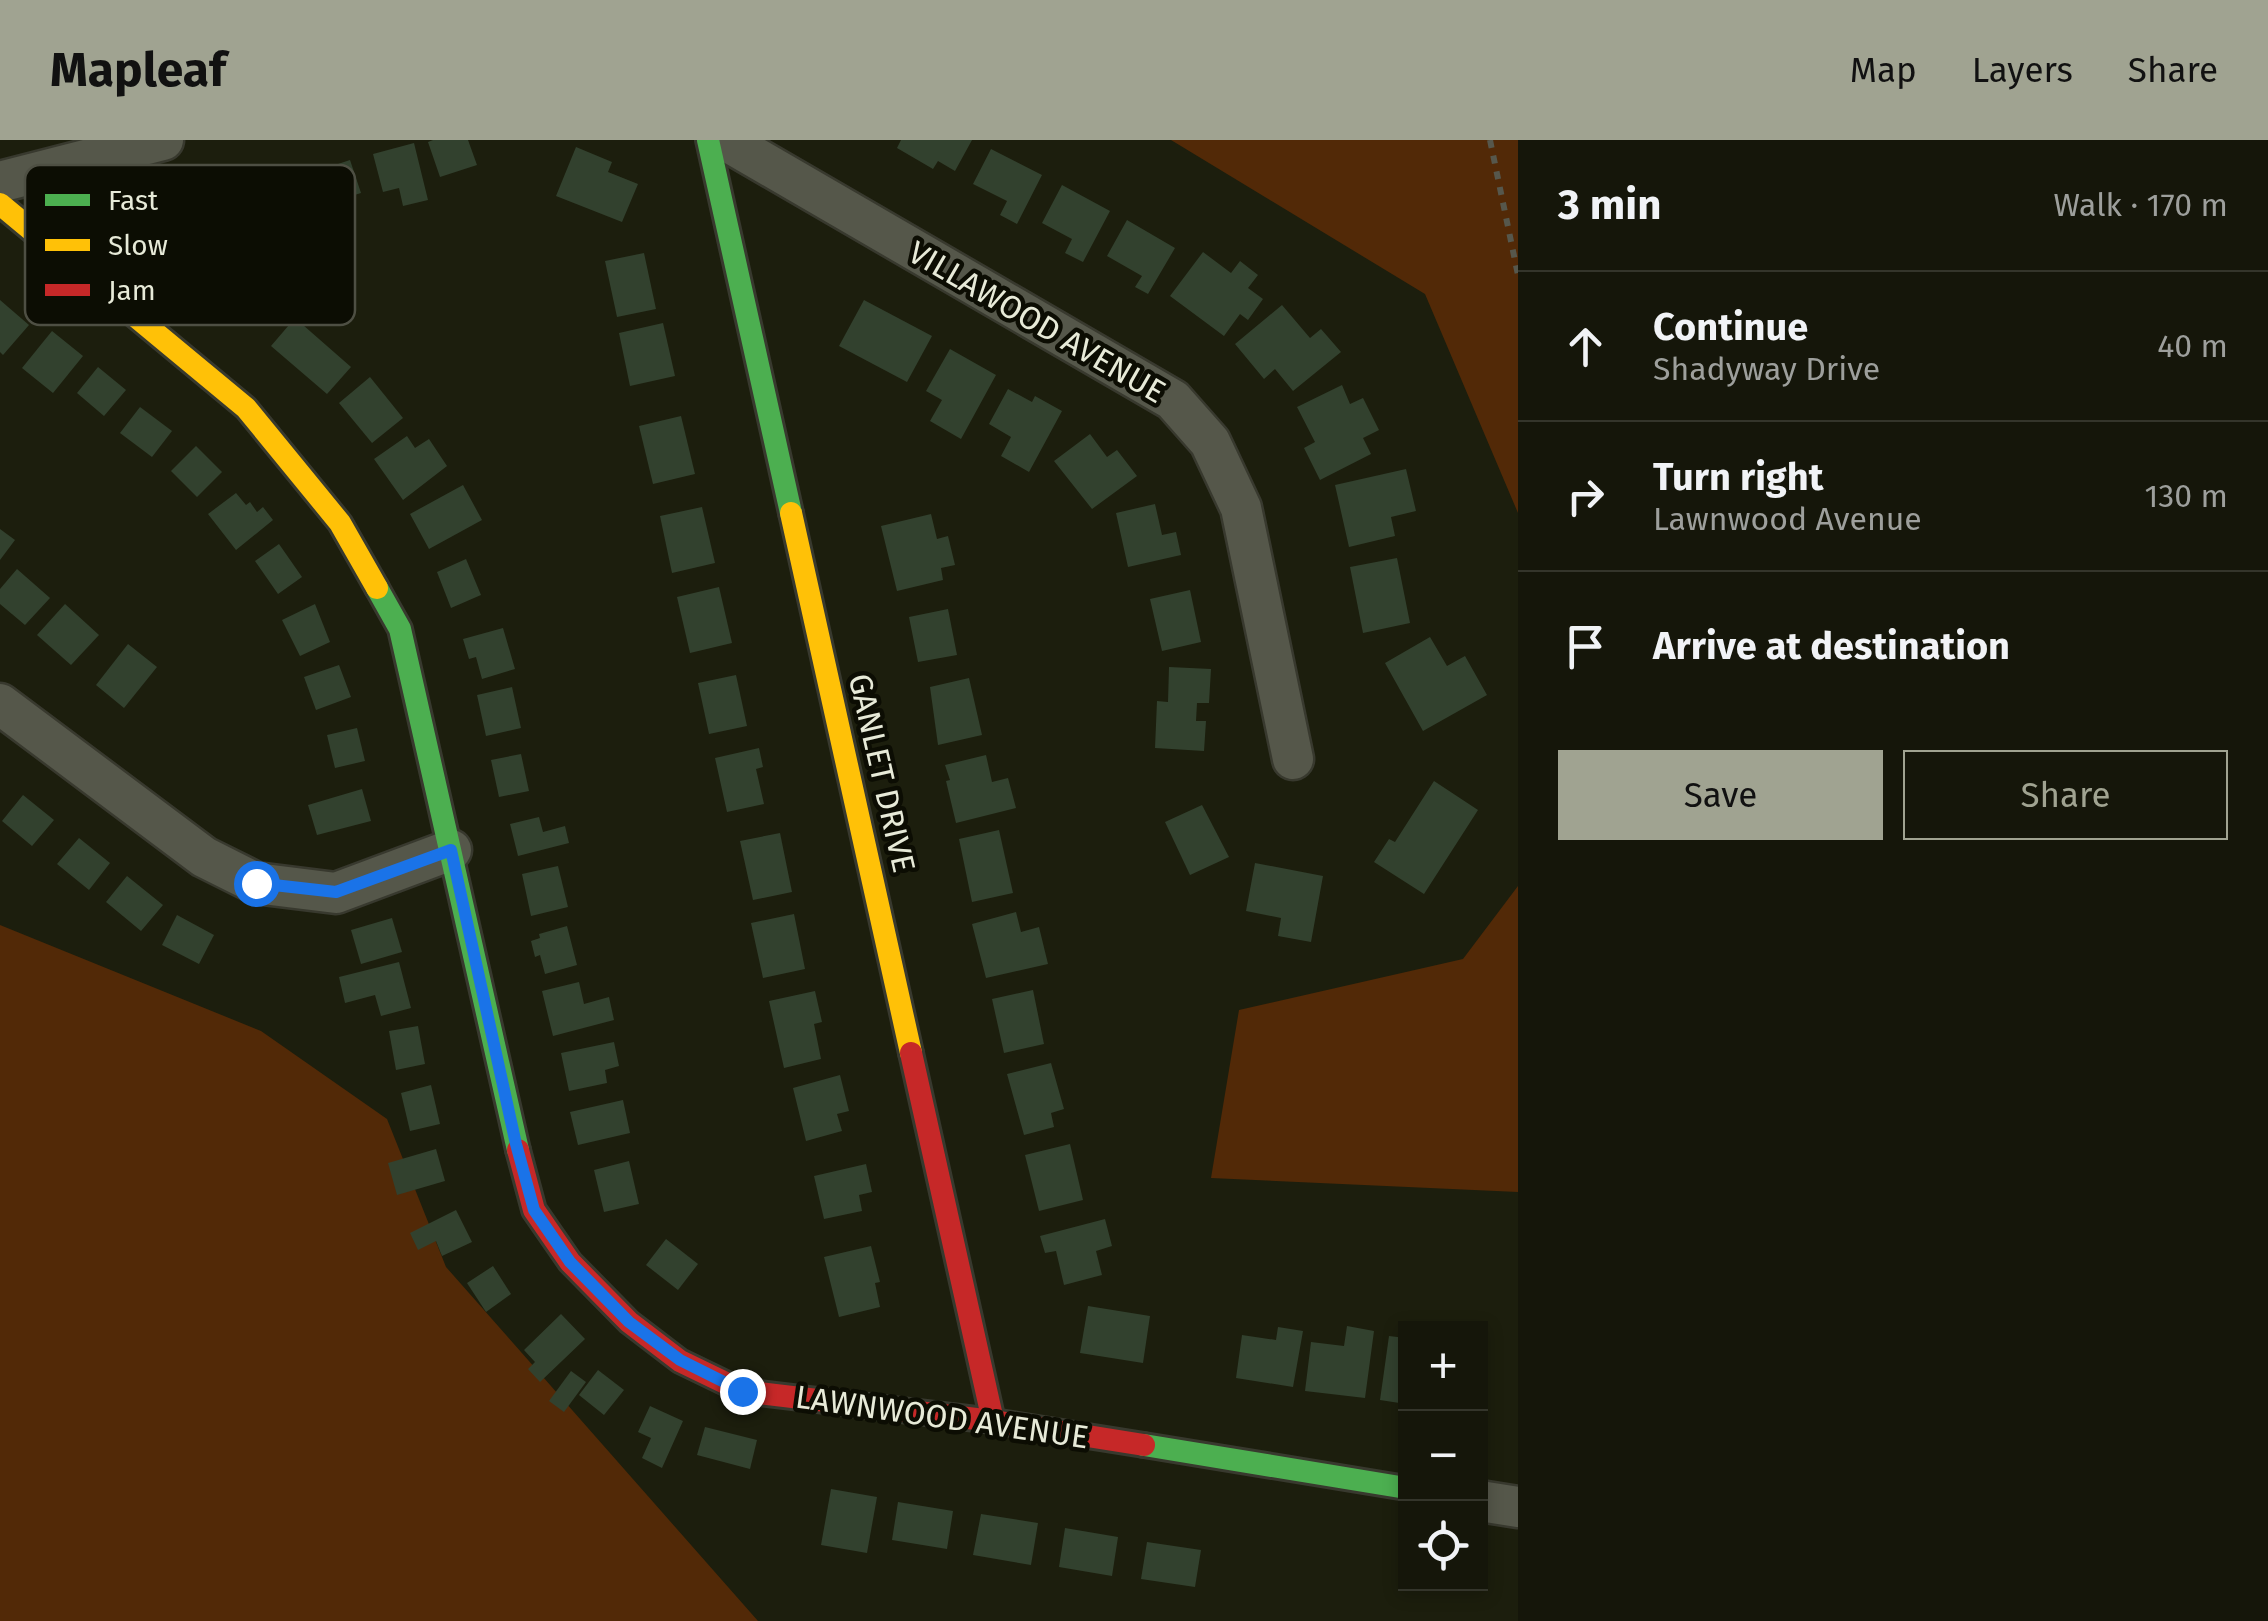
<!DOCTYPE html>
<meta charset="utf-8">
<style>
body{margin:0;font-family:"Fira Sans",sans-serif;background:#1e1f13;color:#f1f3f6}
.controls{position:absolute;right:30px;bottom:30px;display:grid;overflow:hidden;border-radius:0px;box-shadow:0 5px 15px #0003}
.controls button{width:90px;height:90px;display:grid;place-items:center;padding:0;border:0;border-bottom:2px solid #34352b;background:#15160a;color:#f1f3f6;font:50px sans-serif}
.stop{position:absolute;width:30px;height:30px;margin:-22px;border:8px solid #1a73e8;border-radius:50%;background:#fff}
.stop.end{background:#1a73e8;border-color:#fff;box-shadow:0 2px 10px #0008}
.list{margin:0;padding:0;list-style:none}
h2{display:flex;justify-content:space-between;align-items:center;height:130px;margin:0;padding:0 40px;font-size:42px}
h2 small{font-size:32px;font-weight:400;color:#9d9f9c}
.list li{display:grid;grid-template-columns:65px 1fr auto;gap:30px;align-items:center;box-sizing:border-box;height:150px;padding:0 40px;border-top:2px solid #34352b}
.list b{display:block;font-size:38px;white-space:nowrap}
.list p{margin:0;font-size:32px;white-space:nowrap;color:#9d9f9c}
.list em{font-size:32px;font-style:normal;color:#9d9f9c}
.actions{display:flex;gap:20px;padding:30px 40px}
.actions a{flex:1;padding:22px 0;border:2px solid #a0a391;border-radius:0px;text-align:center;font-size:35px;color:#a0a391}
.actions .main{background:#a0a391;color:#111}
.icon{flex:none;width:55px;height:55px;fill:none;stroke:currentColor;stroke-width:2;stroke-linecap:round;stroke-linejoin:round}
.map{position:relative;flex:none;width:1518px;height:1481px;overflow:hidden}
header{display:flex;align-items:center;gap:60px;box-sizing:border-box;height:140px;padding:0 50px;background:#a0a391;color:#111}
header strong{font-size:48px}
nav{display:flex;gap:55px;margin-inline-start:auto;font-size:35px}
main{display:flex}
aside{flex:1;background:#15160a}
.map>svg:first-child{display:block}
</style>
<header>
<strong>Mapleaf</strong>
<nav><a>Map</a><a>Layers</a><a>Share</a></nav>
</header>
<main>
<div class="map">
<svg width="1518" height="1481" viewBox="0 0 1518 1481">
<rect width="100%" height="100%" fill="#1c1e0d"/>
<!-- green -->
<g fill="#522907">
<path d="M1171 0H1518V373L1425 154Z"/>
<path d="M1518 746V1052L1211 1038 1239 870 1463 819Z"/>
<path d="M0 785 261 891 387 979 446 1127 758 1481H0Z"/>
</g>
<!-- building -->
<g fill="#32412e">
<path d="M433 0H468L477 25 440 37 428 2Z"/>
<path d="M901 0H972L955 31 938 21 933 29 897 8Z"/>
<path d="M414 3 428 60 403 66 399 48 383 52 373 14Z"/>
<path d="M576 7 612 22 608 32 638 44 622 82 556 56Z"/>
<path d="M991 9 1042 35 1017 84 1000 75 1007 61 973 44Z"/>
<path d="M350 20 361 53 322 65 311 33Z"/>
<path d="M1062 45 1110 71 1083 122 1065 113 1072 99 1042 83Z"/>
<path d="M1127 80 1175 108 1148 154 1135 147 1142 136 1107 116Z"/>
<path d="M1203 112 1231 133 1240 121 1258 135 1248 148 1263 159 1248 180 1240 174 1224 196 1170 156Z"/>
<path d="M644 113 656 169 617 177 605 121Z"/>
<path d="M0 160 29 185 3 215 0 212Z"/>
<path d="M864 160 932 196 907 242 839 206Z"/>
<path d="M1282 165 1310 198 1321 189 1341 212 1293 251 1275 229 1264 239 1235 204Z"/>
<path d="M295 178 351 227 327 254 271 206Z"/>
<path d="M663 183 675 236 630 246 619 193Z"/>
<path d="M52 191 83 216 53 253 22 228Z"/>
<path d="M950 209 996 235 961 299 930 281 942 260 926 251Z"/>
<path d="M98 227 126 250 104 276 77 253Z"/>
<path d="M370 237 403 278 372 303 339 263Z"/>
<path d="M1342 245 1350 264 1363 258 1379 290 1363 298 1371 314 1320 340 1304 308 1315 302 1297 267Z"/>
<path d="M1008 249 1032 262 1035 256 1062 271 1029 332 1001 316 1011 297 989 284Z"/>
<path d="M140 267 172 291 152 317 120 293Z"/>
<path d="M681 276 695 334 653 344 639 286Z"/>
<path d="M1090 294 1107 317 1117 310 1137 336 1092 369 1054 321Z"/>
<path d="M407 296 415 308 429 299 447 326 403 360 374 319Z"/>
<path d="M196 306 222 332 197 357 171 331Z"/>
<path d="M1406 329 1416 371 1391 377 1395 396 1349 407 1335 345Z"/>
<path d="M463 345 482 380 429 409 410 374Z"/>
<path d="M236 353 246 365 250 362 257 372 263 367 273 380 236 410 208 374Z"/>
<path d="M1155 364 1162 395 1176 392 1181 415 1128 427 1116 373Z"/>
<path d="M702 367 715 423 672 433 660 376Z"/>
<path d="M931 374 937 399 948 396 955 425 941 428 943 440 897 451 881 386Z"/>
<path d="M0 389 15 400 0 420Z"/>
<path d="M279 404 302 437 278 454 255 421Z"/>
<path d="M1397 418 1410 483 1363 493 1350 427Z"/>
<path d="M466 419 481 455 451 468 437 432Z"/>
<path d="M17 429 50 458 25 485 0 464V449Z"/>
<path d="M719 447 732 503 690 513 677 457Z"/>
<path d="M1190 450 1201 502 1162 511 1150 459Z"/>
<path d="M65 464 99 495 71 525 37 495Z"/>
<path d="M315 464 330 502 300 516 282 480Z"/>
<path d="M948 469 957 515 918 522 909 477Z"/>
<path d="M503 488 515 529 482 539 476 517 469 519 463 499Z"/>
<path d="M1430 497 1447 526 1465 516 1487 555 1423 591 1385 523Z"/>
<path d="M128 504 157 527 124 568 96 545Z"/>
<path d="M339 525 351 557 316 570 304 537Z"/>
<path d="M1169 527 1211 529 1209 563H1197L1196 581H1206L1204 611 1155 608 1157 561 1168 562Z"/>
<path d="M736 535 747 586 709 594 698 543Z"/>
<path d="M969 538 982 595 938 605 930 547Z"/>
<path d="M512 547 521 588 486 596 477 555Z"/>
<path d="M357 588 365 621 335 628 327 595Z"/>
<path d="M759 608 763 627 756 629 764 664 727 672 715 618Z"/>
<path d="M521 614 529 651 499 657 491 620Z"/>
<path d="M986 615 992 642 1008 638 1016 668 956 683 946 641 950 640 945 625Z"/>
<path d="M1434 641 1478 670 1424 754 1374 722 1389 699 1395 702Z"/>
<path d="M362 649 371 681 317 695 308 665Z"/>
<path d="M23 655 54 680 32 706 2 681Z"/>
<path d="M1202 665 1229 717 1190 735 1165 682Z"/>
<path d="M539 677 543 692 565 686 569 703 518 716 510 684Z"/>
<path d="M999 690 1013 753 972 762 959 699Z"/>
<path d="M780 693 792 752 753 760 740 701Z"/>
<path d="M79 698 110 723 89 750 57 724Z"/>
<path d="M1255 723 1323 736 1311 802 1278 796 1281 778 1246 771Z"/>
<path d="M558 726 568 767 531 776 522 734Z"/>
<path d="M127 736 163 765 141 791 106 762Z"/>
<path d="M1016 772 1021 792 1039 787 1048 824 986 838 972 784Z"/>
<path d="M794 774 805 829 763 838 751 783Z"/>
<path d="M177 775 214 795 199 824 162 805Z"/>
<path d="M392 778 402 812 361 824 351 790Z"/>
<path d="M567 786 577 825 545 834 540 815 535 817 531 801 540 798 539 794Z"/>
<path d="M399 822 411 868 381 876 375 855 345 863 339 837Z"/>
<path d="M579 842 584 864 609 857 614 880 553 896 542 851Z"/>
<path d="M1033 850 1044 904 1004 913 992 859Z"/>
<path d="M815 851 822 882 814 884 821 919 784 928 769 861Z"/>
<path d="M418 886 425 924 396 930 389 891Z"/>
<path d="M614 902 619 926 605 930 607 943 569 951 561 913Z"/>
<path d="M1051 923 1064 969 1051 973 1054 987 1024 995 1007 934Z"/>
<path d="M840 935 849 971 837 974 842 991 806 1001 793 948Z"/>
<path d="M431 945 440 984 410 991 401 953Z"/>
<path d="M623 960 630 993 578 1005 570 972Z"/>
<path d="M1070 1004 1083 1060 1039 1071 1025 1015Z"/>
<path d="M436 1009 445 1041 397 1055 388 1023Z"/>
<path d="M629 1021 639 1064 604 1072 594 1030Z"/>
<path d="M866 1024 872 1052 859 1055 862 1071 824 1079 814 1036Z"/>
<path d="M456 1070 472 1102 442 1116 436 1101 418 1110 410 1093Z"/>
<path d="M1105 1079 1112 1106 1096 1111 1102 1135 1064 1145 1056 1111 1045 1113 1040 1096Z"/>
<path d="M666 1099 698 1124 678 1150 646 1125Z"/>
<path d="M871 1106 880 1142 875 1143 880 1167 839 1177 824 1117Z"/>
<path d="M493 1126 511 1154 486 1172 467 1143Z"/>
<path d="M1088 1166 1150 1176 1143 1223 1080 1213Z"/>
<path d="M561 1174 585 1199 540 1242 528 1229 535 1222 524 1210Z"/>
<path d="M1347 1186 1374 1191 1365 1258 1305 1251 1311 1202 1344 1206Z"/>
<path d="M1278 1187 1303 1191 1293 1247 1236 1238 1242 1195 1276 1200Z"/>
<path d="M1389 1196 1406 1198V1264L1380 1260Z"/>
<path d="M598 1230 624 1250 604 1275 579 1255Z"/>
<path d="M571 1231 586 1242 564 1272 549 1261Z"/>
<path d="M650 1266 683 1281 662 1328 642 1318 651 1298 638 1292Z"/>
<path d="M705 1287 757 1300 750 1329 697 1315Z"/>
<path d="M831 1349 877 1357 867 1413 821 1405Z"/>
<path d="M898 1362 953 1371 947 1409 892 1400Z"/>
<path d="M981 1374 1038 1383 1031 1425 973 1415Z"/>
<path d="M1065 1388 1118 1397 1112 1436 1059 1427Z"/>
<path d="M1147 1402 1201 1410 1195 1447 1141 1439Z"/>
</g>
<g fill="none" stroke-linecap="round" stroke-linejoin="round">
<!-- street casing -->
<g stroke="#38392e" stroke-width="45">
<g id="street">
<path d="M725 0 1173 260 1210 302 1241 368 1293 619"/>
<path d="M0 42 163 0"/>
<path d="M0 564 204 717 256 743 336 753 451 710"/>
<path d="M1480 1361 1518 1367"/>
</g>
</g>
<!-- fast casing -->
<g stroke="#38392e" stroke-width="28">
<g id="fast">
<path d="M708 0 791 373"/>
<path d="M377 448 400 489 518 1010"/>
<path d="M1144 1305 1406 1348"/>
</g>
</g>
<!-- slow casing -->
<g stroke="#38392e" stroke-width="28">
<g id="slow">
<path d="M0 64 246 268 340 383 377 448"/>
<path d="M791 373 911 913"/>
</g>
</g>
<!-- jam casing -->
<g stroke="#38392e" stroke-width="28">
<g id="jam">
<path d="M911 913 993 1281"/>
<path d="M518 1010 534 1070 570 1122 629 1182 680 1221 742 1251 993 1281 1144 1305"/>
</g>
</g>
<!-- path -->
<path stroke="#56574c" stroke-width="6" stroke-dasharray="8 8" stroke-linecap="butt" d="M1490 0 1518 135"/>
<!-- street -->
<use href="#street" stroke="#55574a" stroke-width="40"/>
<!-- fast -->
<use href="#fast" stroke="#4caf50" stroke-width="22"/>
<!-- slow -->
<use href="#slow" stroke="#ffc107" stroke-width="22"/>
<!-- jam -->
<use href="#jam" stroke="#c62828" stroke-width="22"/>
</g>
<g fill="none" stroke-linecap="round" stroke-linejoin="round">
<!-- route -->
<path stroke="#1a73e8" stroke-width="12" d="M256 743 336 752 451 710 516 1004 534 1070 570 1122 629 1182 680 1220 742 1251"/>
</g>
<g text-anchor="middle" stroke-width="9" stroke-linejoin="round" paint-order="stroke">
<!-- street labels -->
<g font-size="32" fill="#e7ead8" stroke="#0c0d03">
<text transform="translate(1037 182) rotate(30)" y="11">VILLAWOOD AVENUE</text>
<text transform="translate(882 633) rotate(77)" y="11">GANLET DRIVE</text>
<text transform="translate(942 1277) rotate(8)" y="11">LAWNWOOD AVENUE</text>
</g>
</g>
<!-- legend -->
<rect x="25" y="25" width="330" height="160" rx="15" fill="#0c0d03" stroke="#4e4f43" stroke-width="2.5"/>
<rect x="45" y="54" width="45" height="12" fill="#4caf50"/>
<rect x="45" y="99" width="45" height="12" fill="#ffc107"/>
<rect x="45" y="144" width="45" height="12" fill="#c62828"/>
<g font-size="28" fill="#e7ead8">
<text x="108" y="70">Fast</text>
<text x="108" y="115">Slow</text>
<text x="108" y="160">Jam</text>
</g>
</svg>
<div class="controls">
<button>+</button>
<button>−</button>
<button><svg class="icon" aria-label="locate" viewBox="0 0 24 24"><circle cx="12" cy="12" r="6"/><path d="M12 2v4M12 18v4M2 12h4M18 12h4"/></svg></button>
</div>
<div class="stop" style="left:256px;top:743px"></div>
<div class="stop end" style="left:742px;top:1251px"></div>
</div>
<aside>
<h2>3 min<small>Walk · 170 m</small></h2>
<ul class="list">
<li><svg class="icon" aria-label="ahead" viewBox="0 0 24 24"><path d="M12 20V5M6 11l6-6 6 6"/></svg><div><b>Continue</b><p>Shadyway Drive</p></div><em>40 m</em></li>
<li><svg class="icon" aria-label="right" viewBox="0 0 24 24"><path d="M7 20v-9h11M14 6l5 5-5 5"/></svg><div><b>Turn right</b><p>Lawnwood Avenue</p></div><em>130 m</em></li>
<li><svg class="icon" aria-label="arrive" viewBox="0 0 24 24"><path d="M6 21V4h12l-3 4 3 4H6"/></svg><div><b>Arrive at destination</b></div></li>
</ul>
<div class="actions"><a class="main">Save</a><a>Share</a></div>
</aside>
</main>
